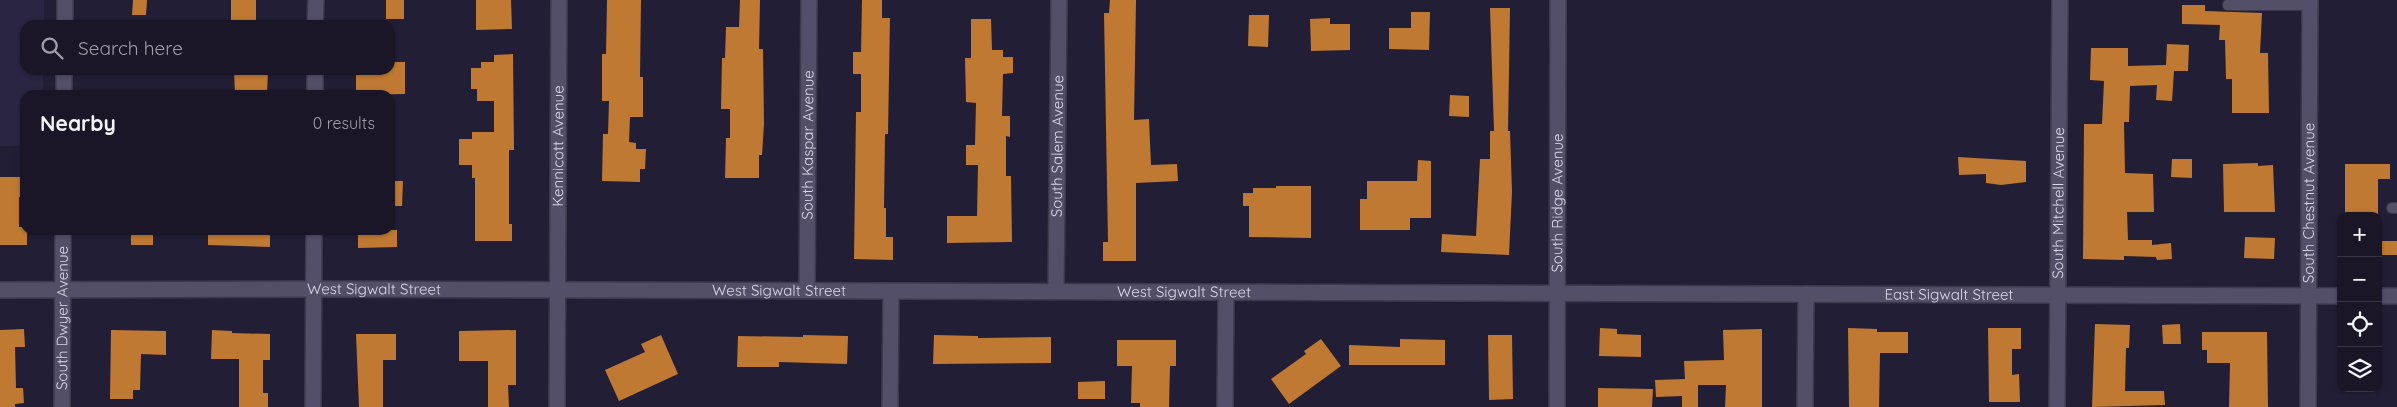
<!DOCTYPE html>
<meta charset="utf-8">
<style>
body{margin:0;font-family:Quicksand,sans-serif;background:#272334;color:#f1f3f6}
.controls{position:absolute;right:15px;bottom:15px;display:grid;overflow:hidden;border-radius:10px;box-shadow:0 1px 4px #0004}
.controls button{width:45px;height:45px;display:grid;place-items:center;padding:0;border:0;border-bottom:1px solid #383545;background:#1a1628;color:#f1f3f6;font:25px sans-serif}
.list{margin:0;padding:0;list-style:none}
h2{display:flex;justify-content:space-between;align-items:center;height:65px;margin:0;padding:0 20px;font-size:21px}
h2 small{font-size:16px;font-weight:400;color:#9f9fa8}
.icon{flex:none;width:28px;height:28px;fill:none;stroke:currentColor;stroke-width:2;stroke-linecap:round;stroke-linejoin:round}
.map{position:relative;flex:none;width:2397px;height:407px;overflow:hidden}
.search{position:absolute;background:#1a1628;box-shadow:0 1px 4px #0004;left:20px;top:20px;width:375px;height:55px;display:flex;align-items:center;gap:12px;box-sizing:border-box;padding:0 18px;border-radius:15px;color:#9f9fa8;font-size:19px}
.panel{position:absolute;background:#1a1628;box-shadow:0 1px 4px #0004;left:20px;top:90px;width:375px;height:145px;border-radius:15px}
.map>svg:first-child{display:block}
</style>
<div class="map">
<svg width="2397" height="407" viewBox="0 0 2397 407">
<rect width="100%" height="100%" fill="#221e35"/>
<!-- built -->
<path fill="#2a2542" d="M0 0H44V25H25V70H43V95H25V146H0Z"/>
<!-- building -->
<g fill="#c07932">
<path d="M133 0H147L146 15H132Z"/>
<path d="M231 0H256V23L231 22Z"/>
<rect x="386" y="0" width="18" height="19"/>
<path d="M476 0H511L512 29 476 30Z"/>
<path d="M607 0H641L640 77H643V117H630L629 142 636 143V149H646L645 169H640V182L602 181 603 134H608L609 101H602V54H606Z"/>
<path d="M740 0H760L759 49H763L764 124 762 155H759V178H725L726 138H730V109H721L722 58H725L726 27H739Z"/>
<path d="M862 0H882V18H890L888 134H885L884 208H886V237H893V260L854 259 856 112H861V74H853V52H861Z"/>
<path d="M1110 0H1136L1134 120 1149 119 1151 165 1177 164 1178 181 1136 183V261H1103V242H1108L1104 13H1109Z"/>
<path d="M2182 5H2205V11L2262 13 2260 53H2268L2269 113H2232V79H2226L2225 40H2219L2220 25 2182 24Z"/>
<path d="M1490 8H1510L1508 131H1510L1512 192 1509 255 1441 252 1442 234 1476 236 1480 159H1490V131H1494Z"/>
<path d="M1411 12H1430L1429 50 1389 49V28H1411Z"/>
<path d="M1249 15H1269L1268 47 1248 46Z"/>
<path d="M1330 18V24H1350V50L1311 51 1310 19Z"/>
<path d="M971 19H991L992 50H1003V57H1013V73L1003 74 1002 116H1010V137L1006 136V176H1011L1012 242 947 243V216H977L978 165H966V145H975L976 103 966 102 965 58H971Z"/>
<path d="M2167 44 2189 45 2188 71H2174L2172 101 2156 100 2157 85 2130 86 2129 122H2124L2125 173 2153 174 2154 212H2127L2128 240H2152V245L2171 243 2172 259 2157 260 2156 257 2124 256V260L2083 259 2084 124H2102L2104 81 2090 80 2091 48H2128V66L2166 65Z"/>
<path d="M513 54 514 150H509V224H512V241H475V178H472V165H459V139H472V132H494V101H477V89H471V68H481V62H494V55Z"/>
<path d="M390 62H405V94L356 95V70H390Z"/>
<path d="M234 70H268L267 95H235Z"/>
<path d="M1450 95 1469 96V117L1449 116Z"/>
<path d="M1958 157 2026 161V182L2001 185 1986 183V174L1959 175Z"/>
<path d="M2172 159H2192V178L2171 177Z"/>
<path d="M1418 160 1431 161V218H1410V230H1360V199H1367V181H1417Z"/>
<path d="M2258 163V166L2273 165 2275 212H2224L2223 164Z"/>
<path d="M2345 164H2390V179H2378V216H2345Z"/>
<path d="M0 177H25V197H19V227H25L27 230V245H0Z"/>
<path d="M390 181H403L402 206H390Z"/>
<path d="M1276 186H1311V238L1249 237V206H1243V193H1253V188H1276Z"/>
<rect x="131" y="230" width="22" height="15"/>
<path d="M208 230H270V247L208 245Z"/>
<path d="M358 230H397V247L358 248Z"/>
<path d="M2245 237 2275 238 2274 259 2244 258Z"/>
<rect x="2378" y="241" width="19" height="14"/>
<path d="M2095 324 2130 325 2129 348H2126L2125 391H2164L2165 405 2092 407Z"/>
<path d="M2180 324 2181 344H2163L2162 325Z"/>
<path d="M1600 328 1617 329V334L1641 335V357L1599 356Z"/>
<path d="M1848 328 1877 329V332H1908V353H1880L1879 407H1849Z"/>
<path d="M1988 328H2021V349H2012V375L2019 374 2020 402H1989Z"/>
<path d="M24 329 25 347H15L16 388H23L24 403 15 404V407H0V330Z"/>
<path d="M1762 329V407H1725L1726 385H1698V407H1682V396L1656 397 1655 380 1685 379 1684 361 1724 360 1723 330Z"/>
<path d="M111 330 166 331V355L141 354 140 390H133V399H110Z"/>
<path d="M212 330 232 331V333L270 334V360H263V393H268V407H239V359H211Z"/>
<path d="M516 330V385H508L509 407H488V361H459V331Z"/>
<path d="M2202 332H2267L2268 407H2229L2230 363H2207V350H2202Z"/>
<path d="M356 334H396V360H383V407H359Z"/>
<path d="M661 335 678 374 619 401 605 370 645 352 641 344Z"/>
<path d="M803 335 848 336 847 364 779 362V367H737L738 336 803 337Z"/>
<path d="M934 335 978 336V338L1051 337V363L933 364Z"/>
<path d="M1488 335H1512L1513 399 1489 400Z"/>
<path d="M1321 339 1341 366 1289 404 1271 379 1306 354 1304 351Z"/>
<path d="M1400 339 1445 340V365H1349V345L1400 347Z"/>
<path d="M1117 340H1176V366H1170L1169 407H1140V403H1131L1132 366H1117Z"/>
<path d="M1105 381V399H1078V382Z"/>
<path d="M1598 388 1653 389 1652 407H1598Z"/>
</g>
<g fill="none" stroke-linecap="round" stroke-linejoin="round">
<!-- lane casing -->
<g stroke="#3d394d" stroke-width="12">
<g id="lane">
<path d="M2228 5H2310"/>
<path d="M2392 208H2397"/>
</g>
</g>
<!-- street casing -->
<g stroke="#3d394d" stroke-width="18">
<g id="street">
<path d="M65 25V0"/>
<path d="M315 25 316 0"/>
<path d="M64 95V70"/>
<path d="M315 95V70"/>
<path id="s1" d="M0 290 314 289 2341 296"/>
<path id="s2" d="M807 290 809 0"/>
<path id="s3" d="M1056 291 1059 0"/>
<path d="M2378 296H2397"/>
<path id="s4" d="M62 407 63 230"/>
<path d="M313 407 314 230"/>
<path id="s5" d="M557 407 559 0"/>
<path d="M890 407 891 292"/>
<path d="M1225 407 1226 294"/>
<path id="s6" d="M1557 407 1558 0"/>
<path d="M1805 407 1806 294"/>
<path id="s7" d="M2057 407 2060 0"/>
<path id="s8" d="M2308 407 2310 0"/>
</g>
</g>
<!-- lane -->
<use href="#lane" stroke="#534f69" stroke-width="10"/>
<!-- street -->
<use href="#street" stroke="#534f69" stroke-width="15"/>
</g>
<g text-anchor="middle" stroke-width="5" stroke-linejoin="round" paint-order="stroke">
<!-- street labels -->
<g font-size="15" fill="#dad8e8" stroke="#19152b">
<text dy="5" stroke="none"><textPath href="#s5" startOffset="261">Kennicott Avenue</textPath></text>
<text dy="5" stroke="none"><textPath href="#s2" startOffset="145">South Kaspar Avenue</textPath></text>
<text dy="5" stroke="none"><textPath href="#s3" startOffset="145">South Salem Avenue</textPath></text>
<text dy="5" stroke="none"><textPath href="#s8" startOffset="204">South Chestnut Avenue</textPath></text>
<text dy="5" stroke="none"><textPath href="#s6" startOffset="204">South Ridge Avenue</textPath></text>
<text dy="5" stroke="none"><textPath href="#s7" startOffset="204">South Mitchell Avenue</textPath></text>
<text dy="5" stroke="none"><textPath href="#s1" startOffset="374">West Sigwalt Street</textPath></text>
<text dy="5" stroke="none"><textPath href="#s1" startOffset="779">West Sigwalt Street</textPath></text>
<text dy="5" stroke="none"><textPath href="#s1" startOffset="1184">West Sigwalt Street</textPath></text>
<text dy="5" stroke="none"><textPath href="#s1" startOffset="1949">East Sigwalt Street</textPath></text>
<text dy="5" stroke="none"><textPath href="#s4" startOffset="89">South Dwyer Avenue</textPath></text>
</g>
</g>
</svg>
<div class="controls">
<button>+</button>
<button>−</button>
<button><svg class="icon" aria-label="locate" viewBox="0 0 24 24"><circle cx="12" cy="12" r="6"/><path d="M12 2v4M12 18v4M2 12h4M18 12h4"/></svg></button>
<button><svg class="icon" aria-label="layers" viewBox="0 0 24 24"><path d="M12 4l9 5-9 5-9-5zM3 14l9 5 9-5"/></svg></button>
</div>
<div class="search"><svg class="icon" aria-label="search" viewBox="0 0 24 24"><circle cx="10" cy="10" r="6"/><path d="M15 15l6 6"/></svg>Search here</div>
<section class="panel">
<h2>Nearby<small>0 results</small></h2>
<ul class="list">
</ul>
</section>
</div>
